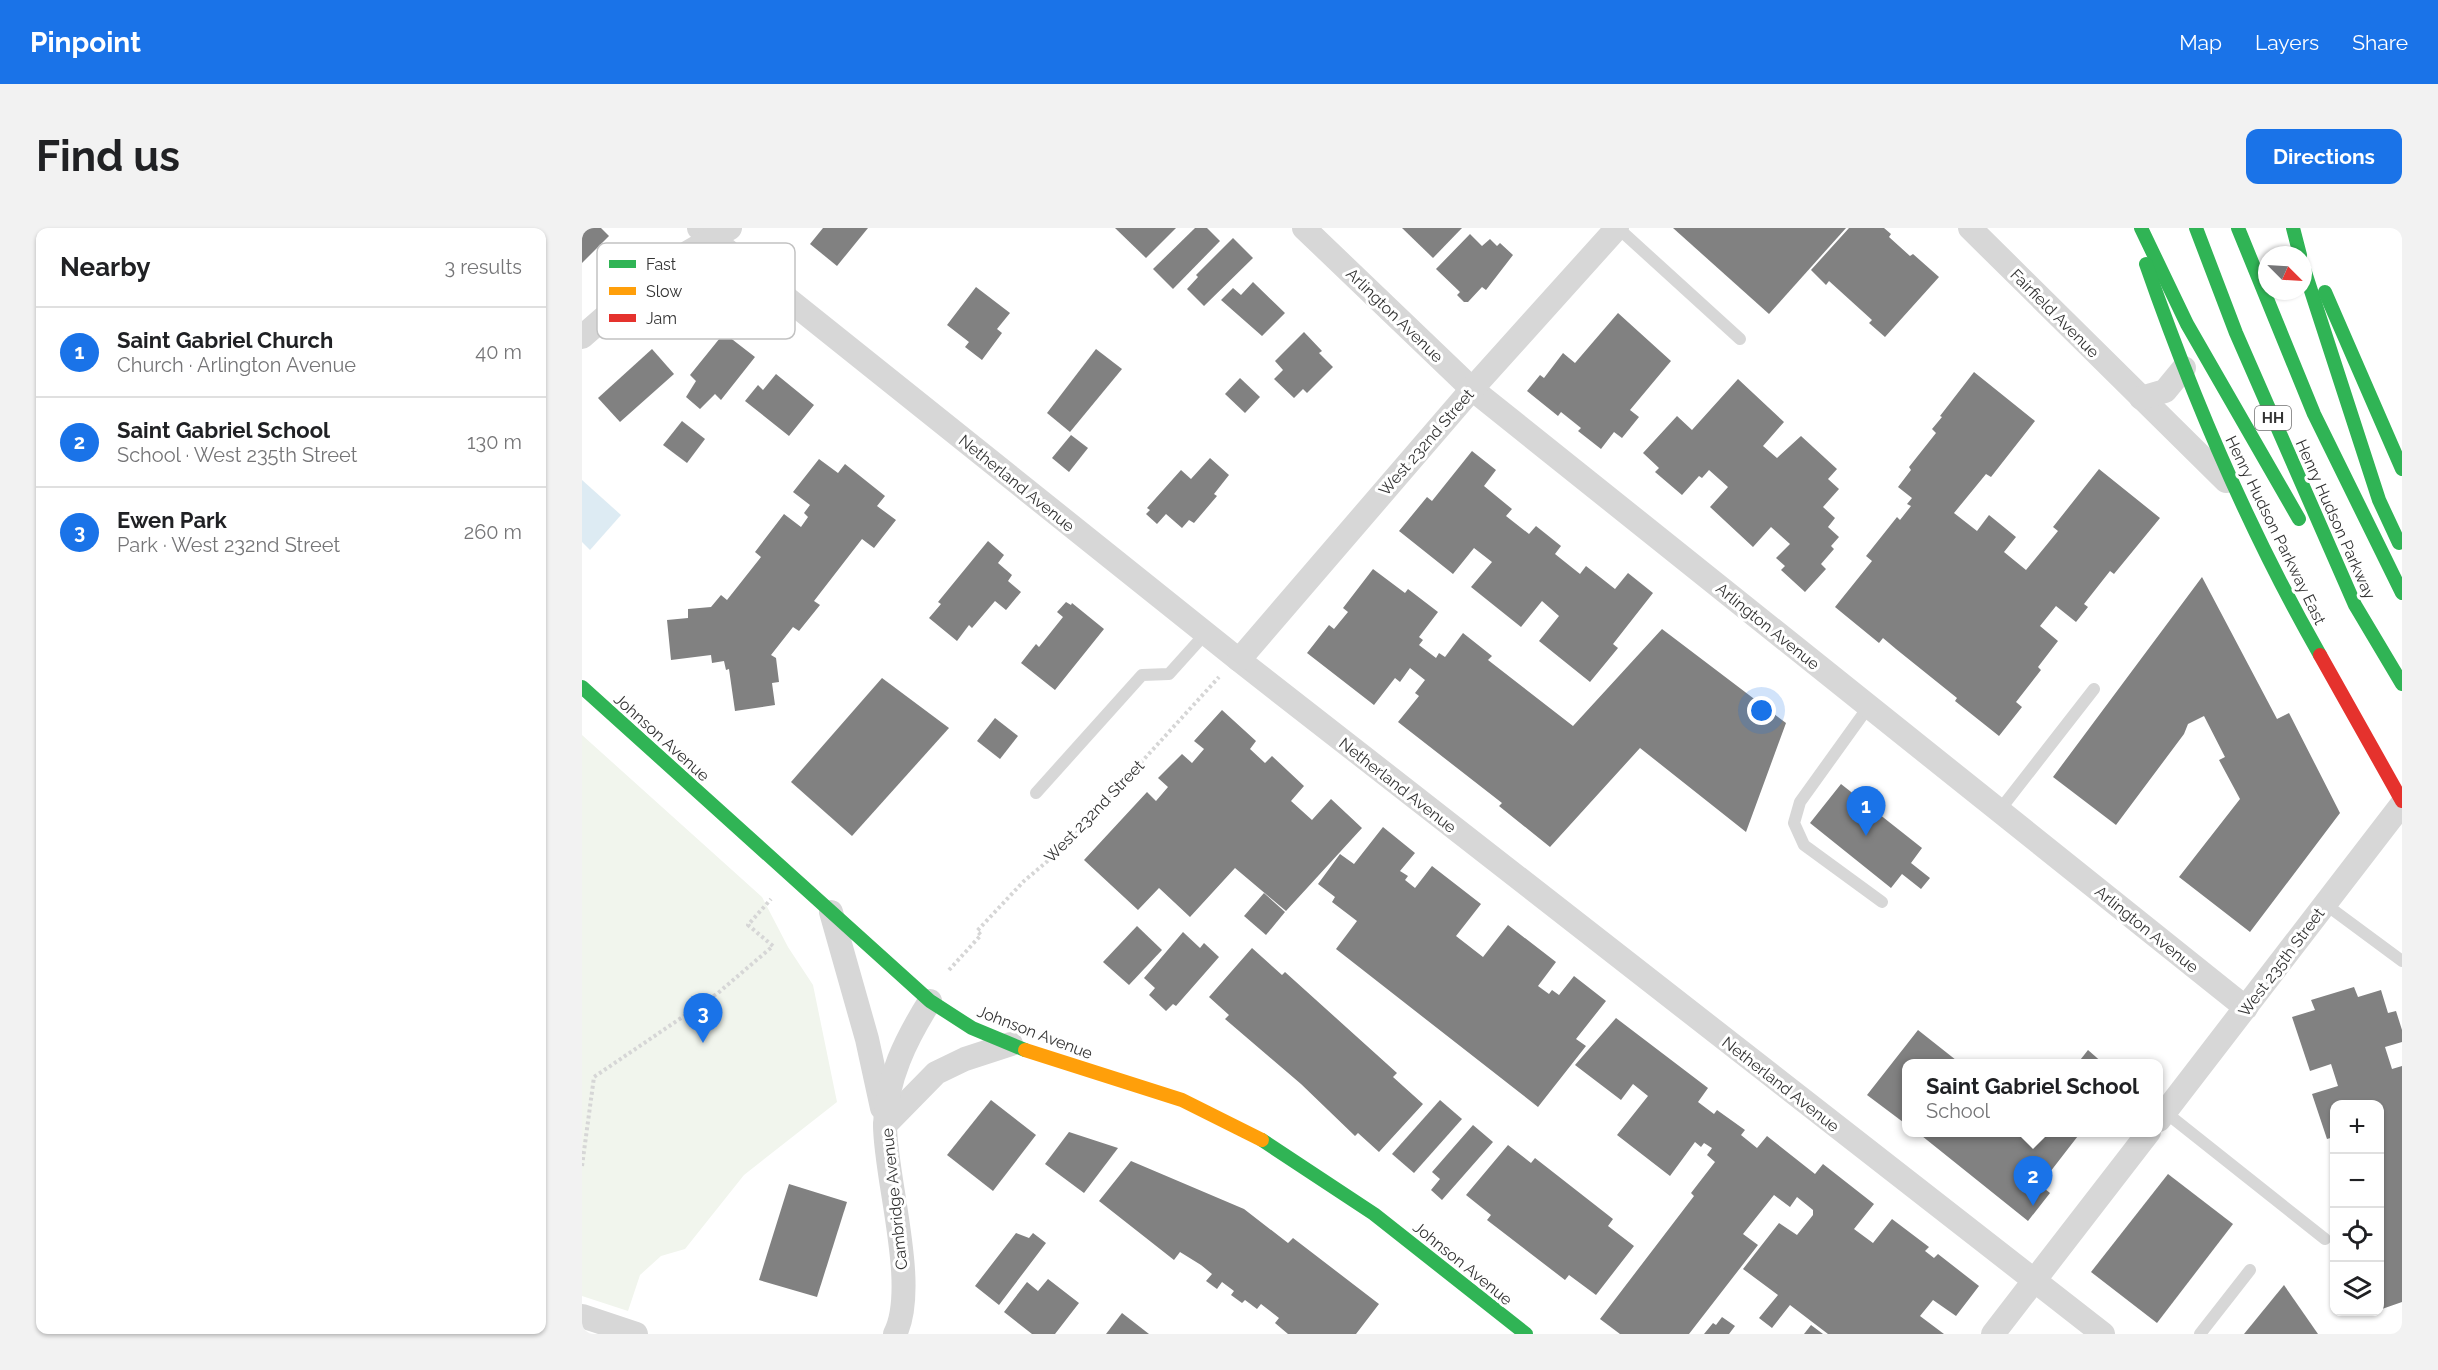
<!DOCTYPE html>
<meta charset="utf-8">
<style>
body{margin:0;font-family:Raleway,sans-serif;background:#f2f2f2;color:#202124}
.controls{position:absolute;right:18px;bottom:18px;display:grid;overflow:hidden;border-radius:12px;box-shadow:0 2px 4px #0004}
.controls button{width:54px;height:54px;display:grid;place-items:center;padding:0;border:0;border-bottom:2px solid #e0e0e0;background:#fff;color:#202124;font:30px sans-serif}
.compass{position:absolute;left:1676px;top:18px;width:54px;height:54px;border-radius:50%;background:#fff;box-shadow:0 2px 4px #0004;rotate:114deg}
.you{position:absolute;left:1180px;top:483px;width:21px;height:21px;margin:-15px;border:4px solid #fff;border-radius:50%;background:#1a73e8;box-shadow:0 0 0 9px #1a73e833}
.badge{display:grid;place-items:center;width:39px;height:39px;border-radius:50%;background:#1a73e8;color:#fff;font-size:20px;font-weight:700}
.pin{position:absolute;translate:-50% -50px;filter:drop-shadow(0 2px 3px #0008)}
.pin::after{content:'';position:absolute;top:32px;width:21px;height:18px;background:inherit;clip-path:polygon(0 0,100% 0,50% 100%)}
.popup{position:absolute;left:1320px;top:831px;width:261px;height:78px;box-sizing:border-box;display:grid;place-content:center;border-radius:12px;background:#fff;filter:drop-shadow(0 2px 4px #0005);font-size:20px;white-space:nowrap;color:#757577}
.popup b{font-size:22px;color:#202124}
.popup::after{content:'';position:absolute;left:50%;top:100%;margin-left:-12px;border:12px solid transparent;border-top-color:#fff}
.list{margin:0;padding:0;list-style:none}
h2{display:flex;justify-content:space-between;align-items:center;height:78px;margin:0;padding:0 24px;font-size:26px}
h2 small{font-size:20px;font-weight:400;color:#757577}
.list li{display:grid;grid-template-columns:39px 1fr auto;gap:18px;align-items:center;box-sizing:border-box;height:90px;padding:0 24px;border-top:2px solid #e0e0e0}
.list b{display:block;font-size:22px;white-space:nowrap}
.list p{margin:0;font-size:20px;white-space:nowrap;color:#757577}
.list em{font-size:20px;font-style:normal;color:#757577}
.icon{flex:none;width:33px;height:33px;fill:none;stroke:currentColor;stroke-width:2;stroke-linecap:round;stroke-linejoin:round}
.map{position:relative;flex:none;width:1820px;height:1106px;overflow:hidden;border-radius:12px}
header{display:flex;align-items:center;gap:36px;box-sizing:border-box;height:84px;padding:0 30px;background:#1a73e8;color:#fff}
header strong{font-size:28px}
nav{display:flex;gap:33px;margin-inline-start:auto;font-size:21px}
.intro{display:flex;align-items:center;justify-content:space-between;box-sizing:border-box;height:144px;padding:0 36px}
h1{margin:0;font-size:42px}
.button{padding:15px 27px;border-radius:12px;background:#1a73e8;color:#fff;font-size:21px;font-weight:700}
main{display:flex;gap:36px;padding:0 36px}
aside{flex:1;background:#fff;border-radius:12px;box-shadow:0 2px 4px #0004}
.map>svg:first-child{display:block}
</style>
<header>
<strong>Pinpoint</strong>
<nav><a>Map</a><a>Layers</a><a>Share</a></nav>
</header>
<div class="intro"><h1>Find us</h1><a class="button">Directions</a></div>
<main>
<aside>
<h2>Nearby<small>3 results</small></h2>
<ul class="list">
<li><span class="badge">1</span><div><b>Saint Gabriel Church</b><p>Church · Arlington Avenue</p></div><em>40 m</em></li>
<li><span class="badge">2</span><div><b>Saint Gabriel School</b><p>School · West 235th Street</p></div><em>130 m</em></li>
<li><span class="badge">3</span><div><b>Ewen Park</b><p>Park · West 232nd Street</p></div><em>260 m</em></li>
</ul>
</aside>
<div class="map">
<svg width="1820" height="1106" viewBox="0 0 1820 1106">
<rect width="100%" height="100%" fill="#fff"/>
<!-- green -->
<path fill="#f1f5ed" d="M0 507 180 669 206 719 231 757 255 874 162 947 103 1021 79 1028 58 1047 46 1083 0 1068Z"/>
<!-- water -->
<path fill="#ddebf3" d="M0 252 39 287 8 322 0 314Z"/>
<!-- building -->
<g fill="#818181">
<path d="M0 0H19L27 8 0 35Z"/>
<path d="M241 0H286L255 38 228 16Z"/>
<path d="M533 0H594L564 30Z"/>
<path d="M613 0H625L638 13 591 61 571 41Z"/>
<path d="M820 0H880L851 30Z"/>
<path d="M1091 0H1264L1187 86Z"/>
<path d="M1267 0H1302L1309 6 1307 9 1328 28 1331 26 1357 49 1303 109 1287 95 1290 92 1247 53 1244 57 1229 42Z"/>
<path d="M888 6 900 18 908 11 915 18 918 15 931 27 904 62 900 59 886 74H882L875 67 878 64 854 41Z"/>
<path d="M651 10 671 30 622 78 605 61 616 49 614 47Z"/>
<path d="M671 54 703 85 680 108 639 72 651 60 659 67Z"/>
<path d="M394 59 428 85 415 101 420 105 400 132 383 119 387 114 365 97Z"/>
<path d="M1036 85 1089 133 1048 182 1057 189 1040 210 1032 204 1019 221 996 203 999 200 979 184 976 188 945 163 958 147 962 150 981 125 993 135Z"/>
<path d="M722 104 740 123 737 125 751 139 725 165 721 161 712 170 692 151 701 142 693 133Z"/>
<path d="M142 105 173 129 139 172 133 166 118 181 104 169 114 153 108 147Z"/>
<path d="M70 121 92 146 38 194 16 170Z"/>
<path d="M514 121 540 141 488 204 465 185Z"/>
<path d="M1392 144 1453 193 1409 249 1404 246 1372 285 1395 303 1407 287 1434 309 1422 324 1444 342 1476 303 1471 299 1517 241 1578 290 1532 346 1528 343 1502 376 1506 379 1494 394 1474 378 1458 398 1476 413 1456 439 1459 442 1434 474 1440 479 1417 508 1373 473 1375 470 1314 421 1301 410 1297 415 1253 379 1290 333 1284 328 1315 289 1318 292 1329 278 1325 276 1330 270 1316 259 1329 242 1327 239 1354 205 1350 201 1360 189 1358 188Z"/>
<path d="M194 146 232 177 207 208 163 173 176 157 181 162Z"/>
<path d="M658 150 678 169 663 185 643 166Z"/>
<path d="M1156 151 1202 194 1181 218 1195 230 1219 208 1255 241 1246 251 1257 261 1241 279 1253 290 1246 299 1257 309 1249 318 1252 321 1239 336 1244 341 1223 364 1199 342 1203 338 1194 330 1208 316 1189 299 1171 319 1128 279 1146 259 1127 242 1120 250 1117 248 1100 267 1073 244 1077 240 1061 225 1095 188 1110 202Z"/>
<path d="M100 193 123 211 105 235 81 217Z"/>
<path d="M489 207 506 220 487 244 470 230Z"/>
<path d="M890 223 914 242 902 258 930 281 924 288 947 306 954 298 979 318 973 326 998 346 1004 338 1033 361 1046 345 1071 365 1031 416 1036 420 1008 454 957 413 977 388 960 373 939 399 889 359 910 334 892 320 871 346 817 303 845 269 850 273Z"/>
<path d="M628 230 647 247 632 266 635 268 612 295 607 292 600 300 584 286 575 296 564 286 568 282 565 280 599 242 609 251Z"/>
<path d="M237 231 256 245 263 236 303 268 295 278 314 292 292 320 280 311 232 373 238 377 217 403 211 399 189 427 194 430 197 454 190 455 193 477 153 483 147 441 144 442 142 433 130 435 129 427 89 432 85 392 106 390V381L129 379 139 367 145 372 179 329 173 324 202 286 219 299 226 289 222 285 228 277 211 264Z"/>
<path d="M406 313 422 327 416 335 430 347 426 353 439 364 424 382 413 373 390 400 387 397 375 413 347 390 359 376 356 374Z"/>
<path d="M791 341 823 365 826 361 856 384 837 409 841 412 837 417 854 430 857 425 863 429 881 405 910 428 906 432 991 498 1080 401 1204 495 1164 604 1058 520 968 619 917 578 920 575 816 494 837 468 833 465 843 452 828 440 818 454 813 450 792 477 725 425 747 397 752 401 766 384 761 380Z"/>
<path d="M1620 349 1695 491 1707 485 1758 585 1668 704 1597 649 1658 571 1637 532 1643 529 1622 488 1606 496 1602 506 1534 597 1471 549Z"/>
<path d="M484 374 489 377 490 375 522 401 473 462 439 435 454 416 457 419 481 389 475 384Z"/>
<path d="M300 450 367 500 270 608 209 554Z"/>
<path d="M640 482 674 513 668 521 683 535 690 528 722 558 709 573 730 592 749 571 780 600 704 683 653 640 608 689 577 660 556 682 502 632 565 564 574 573 586 559 576 550 600 526 610 535 622 521 612 513Z"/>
<path d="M413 490 436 508 418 531 395 513Z"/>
<path d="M1259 556 1340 620 1329 635 1348 650 1339 661 1320 646 1309 660 1228 595Z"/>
<path d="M801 599 833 625 818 643 826 648 823 652 833 660 850 638 899 676 874 708 901 729 926 697 974 734 956 758 967 766 970 762 977 767 992 748 1024 773 994 811 1004 818 956 879 754 721 775 693 750 674 753 669 736 656 758 626 772 636Z"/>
<path d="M682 665 703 684 684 707 662 688Z"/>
<path d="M555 698 580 722 547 757 521 734Z"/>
<path d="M601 704 618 720 622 715 637 729 594 778 591 776 584 783 567 767 573 760 562 750Z"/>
<path d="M670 720 700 747 703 744 815 845 811 849 841 876 797 924 776 905 773 908 719 856 643 791 647 787 627 769Z"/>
<path d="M1772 759 1776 769 1799 762 1806 785 1814 783 1820 802V814L1803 819 1810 841 1820 838V1074L1800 1081 1798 1074V876H1752V909L1745 911 1730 866 1756 858 1749 836 1728 843 1710 789 1733 782 1729 772Z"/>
<path d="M1034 790 1126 860 1116 874 1132 886 1135 882 1163 902 1159 907 1175 920 1185 908 1233 946 1241 936 1292 976 1272 1001 1291 1015 1310 991 1347 1019 1343 1023 1352 1030 1356 1026 1397 1058 1374 1088 1351 1072 1338 1088 1362 1106H1246L1208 1077 1190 1100 1177 1090 1196 1067 1161 1041 1197 995 1215 1007 1231 987V982L1215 969 1208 979 1192 967 1161 1006 1176 1017 1107 1106H1038L1018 1091 1112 968 1109 965 1133 934 1125 927 1130 920 1122 915 1119 919 1113 914 1088 948 1035 907 1066 868 1051 856 1039 872 993 837Z"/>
<path d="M1336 802 1379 836H1325V897L1285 867Z"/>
<path d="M1506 822 1522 836H1495Z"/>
<path d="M409 872 454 907 411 963 365 927Z"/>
<path d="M858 872 880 891 832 945 810 926Z"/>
<path d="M891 897 911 914 860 972 849 962 858 951 850 944Z"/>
<path d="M487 904 536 920 502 965 463 936Z"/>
<path d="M1335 904H1499L1458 957 1468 965 1446 993Z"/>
<path d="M926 917 949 935 953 930 1031 991 1026 998 1052 1018 1014 1067 987 1047 983 1052 905 992 909 987 884 967Z"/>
<path d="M549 933 662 981 706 1015 711 1010 797 1076 774 1106H706L693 1095 697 1090 679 1076 675 1081 663 1072 660 1075 649 1067 652 1063 640 1054 635 1061 624 1053 630 1046 619 1037 598 1024 592 1032 517 973Z"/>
<path d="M1586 946 1651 996 1575 1095 1509 1044Z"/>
<path d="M207 956 265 974 235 1069 177 1052Z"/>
<path d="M434 1005 447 1010 451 1005 464 1015 417 1077 393 1058Z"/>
<path d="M466 1051 497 1075 473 1106H450L422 1084 445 1054 456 1063Z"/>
<path d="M1702 1057 1736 1106H1662Z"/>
<path d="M540 1085 567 1106H524Z"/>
<path d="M1140 1089 1153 1098 1147 1106H1122L1131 1095 1134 1097Z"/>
<path d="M1229 1097 1241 1106H1222Z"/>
</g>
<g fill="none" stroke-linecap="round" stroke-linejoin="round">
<!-- path -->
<g stroke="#d6d6d6" stroke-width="4" stroke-dasharray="3 3" stroke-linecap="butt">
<path d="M367 742 399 707 395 703 442 653 481 620 637 449"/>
<path d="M0 938 12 849 136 765 191 718 166 697 189 671"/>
</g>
<!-- lane -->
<g stroke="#d7d7d7" stroke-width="12">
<path d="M1036 0 1158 111"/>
<path d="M1287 478 1218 574 1212 595 1222 617 1300 674"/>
<path d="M454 565 560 447 587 446 623 406"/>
<path d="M1417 583 1512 461"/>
<path d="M1743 676 1820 733"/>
<path d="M1583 884 1743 1011"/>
<path d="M1618 1106 1668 1042"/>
</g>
<!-- street -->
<g stroke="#d7d7d7" stroke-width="24">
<path d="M117 0 657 432 1521 1106"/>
<path d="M722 0 890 161 1664 780"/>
<path d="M1388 0 1644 253"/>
<path d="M0 109 79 40 148 0"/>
<path d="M1559 170 1583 163 1602 140"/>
<path d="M657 432 890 161 1035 0"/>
<path d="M249 684 285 811 300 880"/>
<path d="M1577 892 1820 576"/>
<path d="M303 897 354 845 383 831 429 816"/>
<path d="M0 1088 54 1106"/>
<path d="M313 1106C337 1059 303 950 303 897 304 851 324 811 348 773"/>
<path d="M1411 1106 1567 904"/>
</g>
<!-- fast -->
<g stroke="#30b455" stroke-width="14">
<path d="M1559 0 1605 96 1717 291"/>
<path d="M1614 0 1654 105 1773 377 1820 456"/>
<path d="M1656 0 1732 186 1820 365"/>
<path d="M1711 0 1718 27"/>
<path d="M1564 36C1611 171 1667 303 1738 427"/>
<path d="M1721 38 1797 272 1817 315"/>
<path d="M1743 64 1820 241"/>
<path d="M0 459 348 773 390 800 443 822"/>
<path d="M680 912 792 986 944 1106"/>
</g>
<!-- slow -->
<path stroke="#ff9f0a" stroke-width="14" d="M443 822 600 872 680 912"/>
<!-- jam -->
<path stroke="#e5322d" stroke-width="14" d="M1738 427 1820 573"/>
</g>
<g text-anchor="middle" stroke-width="6" stroke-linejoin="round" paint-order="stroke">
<!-- shield labels -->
<rect fill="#fff" stroke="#707070" stroke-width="1.5" x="1673" y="178" width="36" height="24" rx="4.5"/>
<g font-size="15" font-weight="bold" fill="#333">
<text x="1691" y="195">HH</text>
</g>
<!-- street labels -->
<g font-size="16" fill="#333" stroke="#fff">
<text transform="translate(1473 85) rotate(45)" y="6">Fairfield Avenue</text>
<text transform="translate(813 87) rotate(44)" y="6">Arlington Avenue</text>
<text transform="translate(844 214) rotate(-49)" y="6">West 232nd Street</text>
<text transform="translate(435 255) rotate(39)" y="6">Netherland Avenue</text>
<text transform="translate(1754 291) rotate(66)" y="6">Henry Hudson Parkway</text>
<text transform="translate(1694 302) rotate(64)" y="6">Henry Hudson Parkway East</text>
<text transform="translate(1186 398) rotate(39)" y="6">Arlington Avenue</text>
<text transform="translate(80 509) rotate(42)" y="6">Johnson Avenue</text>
<text transform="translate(816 557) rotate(38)" y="6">Netherland Avenue</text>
<text transform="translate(512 583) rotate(-46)" y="6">West 232nd Street</text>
<text transform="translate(1565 701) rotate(39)" y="6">Arlington Avenue</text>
<text transform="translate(1699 734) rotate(-53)" y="6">West 235th Street</text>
<text transform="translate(453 804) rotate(21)" y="6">Johnson Avenue</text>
<text transform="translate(1199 856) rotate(38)" y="6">Netherland Avenue</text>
<text transform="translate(312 971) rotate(-96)" y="6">Cambridge Avenue</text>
<text transform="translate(881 1035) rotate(39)" y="6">Johnson Avenue</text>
</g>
</g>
<!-- legend -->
<rect x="15" y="15" width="198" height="96" rx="9" fill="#fff" stroke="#c2c2c2" stroke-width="1.5"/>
<rect x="27" y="32" width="27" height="8" fill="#30b455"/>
<rect x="27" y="59" width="27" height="8" fill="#ff9f0a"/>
<rect x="27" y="86" width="27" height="8" fill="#e5322d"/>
<g font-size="16" fill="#333">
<text x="64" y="42">Fast</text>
<text x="64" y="69">Slow</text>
<text x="64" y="96">Jam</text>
</g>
</svg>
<div class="controls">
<button>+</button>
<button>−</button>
<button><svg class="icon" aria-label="locate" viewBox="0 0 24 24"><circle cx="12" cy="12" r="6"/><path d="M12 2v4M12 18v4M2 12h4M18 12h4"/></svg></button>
<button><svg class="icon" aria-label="layers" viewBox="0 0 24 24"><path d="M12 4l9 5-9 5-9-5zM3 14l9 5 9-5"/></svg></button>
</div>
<svg class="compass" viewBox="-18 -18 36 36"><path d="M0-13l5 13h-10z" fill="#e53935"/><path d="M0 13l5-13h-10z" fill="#757577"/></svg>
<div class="you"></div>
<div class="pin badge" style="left:1284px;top:608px">1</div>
<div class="pin badge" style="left:1451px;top:978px">2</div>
<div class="popup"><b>Saint Gabriel School</b>School</div>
<div class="pin badge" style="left:121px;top:815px">3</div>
</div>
</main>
